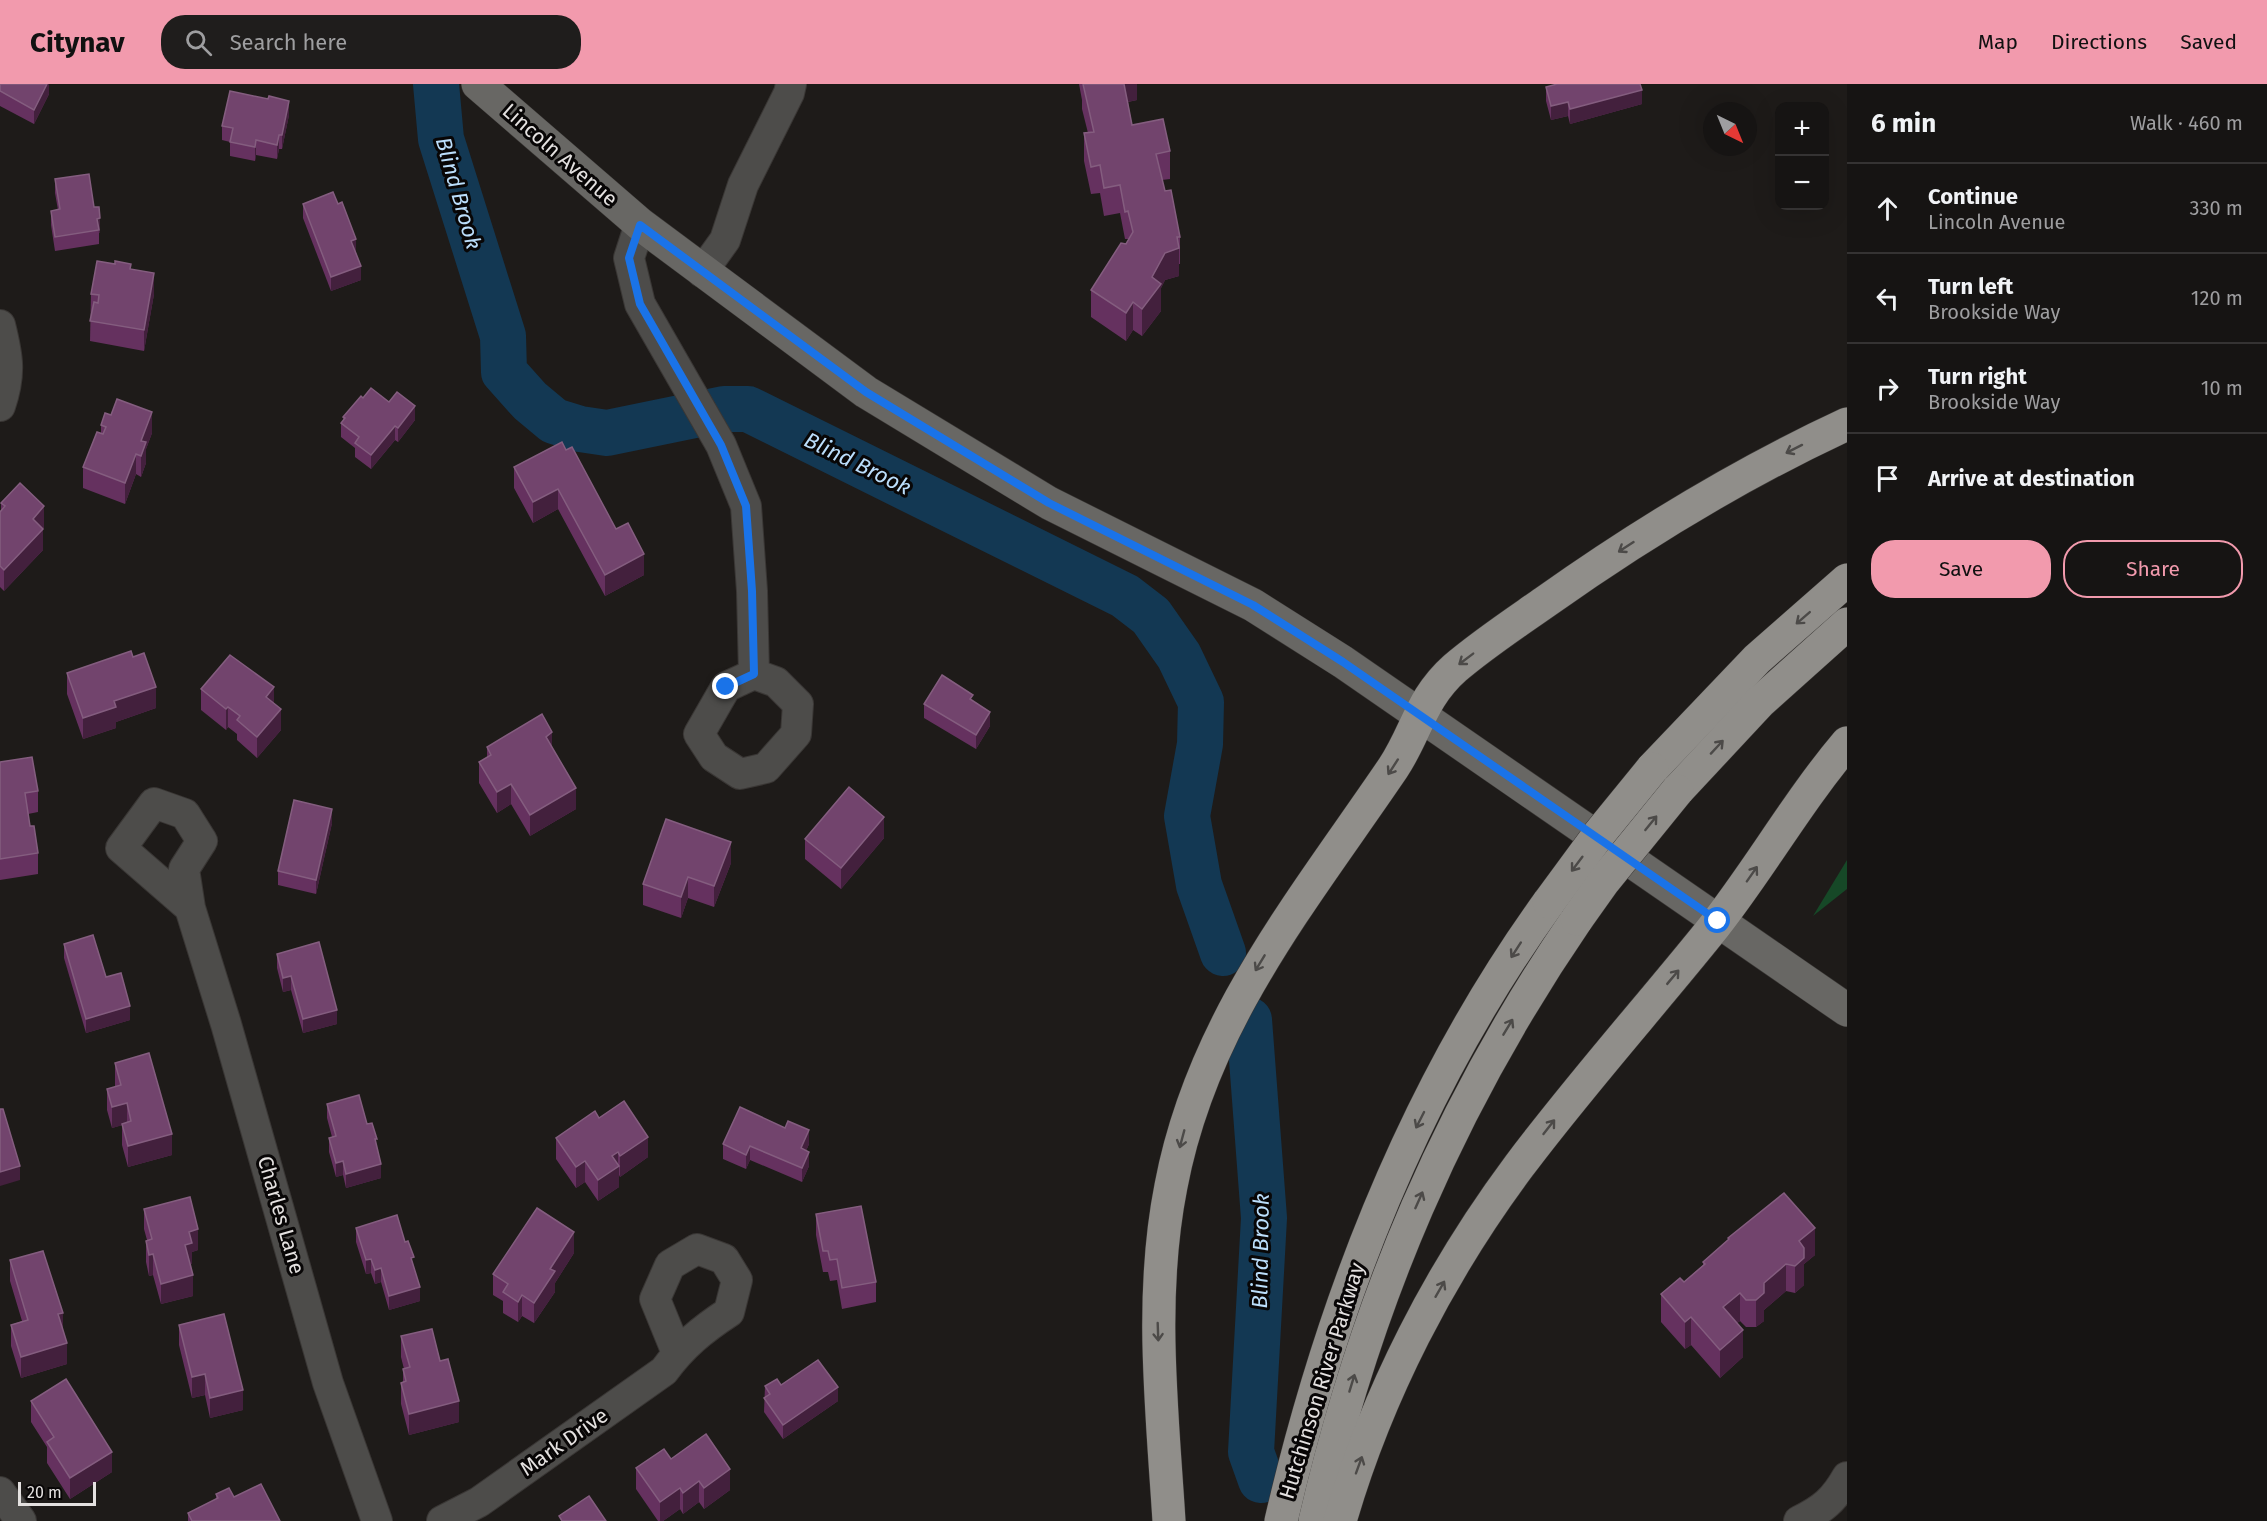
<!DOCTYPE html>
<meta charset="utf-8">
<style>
body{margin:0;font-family:"Fira Sans",sans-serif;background:#1f1d1c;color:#f1f3f6}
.controls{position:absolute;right:18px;top:18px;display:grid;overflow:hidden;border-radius:12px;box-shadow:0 6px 24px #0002}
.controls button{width:54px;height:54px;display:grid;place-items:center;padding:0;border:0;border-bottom:2px solid #353333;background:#161413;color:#f1f3f6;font:30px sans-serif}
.compass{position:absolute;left:1703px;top:18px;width:54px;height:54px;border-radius:50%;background:#161413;box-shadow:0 6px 24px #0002;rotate:137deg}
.scale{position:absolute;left:18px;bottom:15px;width:78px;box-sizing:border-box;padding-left:6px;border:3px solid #e4e1e0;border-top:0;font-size:16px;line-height:21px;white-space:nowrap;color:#e4e1e0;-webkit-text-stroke:4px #080606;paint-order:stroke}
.stop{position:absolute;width:18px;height:18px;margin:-14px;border:4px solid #1a73e8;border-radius:50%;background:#fff}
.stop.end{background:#1a73e8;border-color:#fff;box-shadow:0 2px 6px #0008}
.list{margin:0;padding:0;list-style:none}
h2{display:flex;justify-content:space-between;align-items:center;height:78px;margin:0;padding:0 24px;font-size:26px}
h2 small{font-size:20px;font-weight:400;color:#9e9ea0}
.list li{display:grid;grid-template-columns:39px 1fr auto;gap:18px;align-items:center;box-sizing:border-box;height:90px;padding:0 24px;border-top:2px solid #353333}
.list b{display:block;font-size:22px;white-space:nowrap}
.list p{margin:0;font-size:20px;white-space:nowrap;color:#9e9ea0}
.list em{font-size:20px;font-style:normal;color:#9e9ea0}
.actions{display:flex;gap:12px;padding:18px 24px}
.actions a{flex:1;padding:14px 0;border:2px solid #f29aad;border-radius:24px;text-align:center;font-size:21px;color:#f29aad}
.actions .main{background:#f29aad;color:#111}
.icon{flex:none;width:33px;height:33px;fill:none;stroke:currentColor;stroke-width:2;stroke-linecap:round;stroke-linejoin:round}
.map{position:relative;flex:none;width:1847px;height:1437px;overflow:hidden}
header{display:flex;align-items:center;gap:36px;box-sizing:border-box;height:84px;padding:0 30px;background:#f29aad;color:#111}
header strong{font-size:28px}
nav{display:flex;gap:33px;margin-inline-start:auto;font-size:21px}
.search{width:420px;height:54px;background:#1f1d1c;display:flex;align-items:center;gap:15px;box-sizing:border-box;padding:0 21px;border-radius:24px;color:#9e9ea0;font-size:22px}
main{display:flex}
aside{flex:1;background:#161413}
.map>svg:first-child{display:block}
</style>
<header>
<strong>Citynav</strong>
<div class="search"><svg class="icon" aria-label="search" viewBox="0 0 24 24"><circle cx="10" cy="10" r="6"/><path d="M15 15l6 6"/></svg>Search here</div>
<nav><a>Map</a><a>Directions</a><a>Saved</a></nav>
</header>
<main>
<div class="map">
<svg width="1847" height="1437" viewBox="0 0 1847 1437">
<rect width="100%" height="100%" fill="#1e1b19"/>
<!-- green -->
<path fill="#164827" d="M1847 776V805L1813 832Z"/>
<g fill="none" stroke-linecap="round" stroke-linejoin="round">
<!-- river -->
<g stroke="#133853" stroke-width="46">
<path d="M436 0 441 55 503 252 504 288 530 317 554 337 580 345 607 349 724 325H748L1125 512 1151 532 1179 572 1201 618 1200 660 1187 732 1199 801 1223 869"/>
<path d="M1249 936 1264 1134 1251 1368 1261 1396"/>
</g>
<!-- street casing -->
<g stroke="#3a3735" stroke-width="32">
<g id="street">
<path d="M640 140 629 174 640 220 721 361 746 422 752 507 754 590 776 598 798 620 796 650 766 684 740 690 714 673 699 650 726 603 754 590"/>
<path d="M702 188 725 156 743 101 789 9 791 0"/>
<path d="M0 241C8 273 11 290 0 322"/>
<path d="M190 824 121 764 154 719 185 730 202 757 184 785 190 824 226 940 328 1299 377 1437"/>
<path d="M0 1408 21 1437"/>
<path d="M442 1437 479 1418 664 1287C682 1262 703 1245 729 1228L737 1196 724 1175 697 1165 670 1181 655 1215 677 1269"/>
<path d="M1799 1437C1823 1425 1834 1416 1847 1393"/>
</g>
</g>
<!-- secondary casing -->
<g stroke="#3a3735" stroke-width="34">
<path id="secondary" d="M478 0 640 140 866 308 1049 419 1253 521 1343 578 1847 926"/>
</g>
<!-- highway casing -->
<g stroke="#3a3735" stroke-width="34">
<g id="highway">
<path d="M1652 685 1757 575 1847 496"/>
<path d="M1677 707 1760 618 1847 540"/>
<path d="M1169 1437C1162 1325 1149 1213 1171 1102 1202 938 1302 818 1393 684 1417 648 1420 615 1455 584 1483 560 1515 539 1545 518 1641 450 1741 389 1847 340"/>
<path d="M1281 1437C1332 1217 1416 1002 1549 818"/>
<path d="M1315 1437C1366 1217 1449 1022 1577 835"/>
<path d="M1340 1437C1377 1310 1440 1188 1519 1082 1579 1002 1646 927 1709 849 1758 788 1796 719 1847 659"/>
</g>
</g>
<!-- street -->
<use href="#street" stroke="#4d4c4a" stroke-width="30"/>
<!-- secondary -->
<use href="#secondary" stroke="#686764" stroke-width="33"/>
<!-- highway -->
<use href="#highway" stroke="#908e8a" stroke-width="33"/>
<!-- highway-bridge casing -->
<g stroke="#3a3735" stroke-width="34" stroke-linecap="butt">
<g id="highway-bridge">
<path d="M1549 818 1599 750 1652 685"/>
<path d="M1577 835 1604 797 1677 707"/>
</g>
</g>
<!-- highway-bridge -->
<use href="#highway-bridge" stroke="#908e8a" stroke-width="33"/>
</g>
<!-- wall -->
<g fill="#65315f">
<path d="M0 0H49V10L34 40 0 22Z"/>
<path d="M1079 0H1137V16L1128 18 1132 41 1170 67V95L1162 96 1165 107 1180 153V180H1179V192L1165 196 1161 204V227L1142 252 1133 246 1126 257 1091 233V206L1126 160 1129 156 1128 155H1125L1120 129 1104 132 1100 109 1091 110 1084 77V49H1088L1082 25V16Z"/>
<path d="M1546 3 1642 20 1570 40 1568 32 1551 36 1546 17Z"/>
<path d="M289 31 282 65H279L277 75 256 71 255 77 230 72V58L222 56V42Z"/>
<path d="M55 95 94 123 100 148 99 149V160L55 167 51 141V127L58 126 55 109Z"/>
<path d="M303 120 356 169 361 196 331 207 303 134Z"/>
<path d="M131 185 154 210 144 267 90 257 91 210Z"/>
<path d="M363 314 389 318 415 336 398 358 395 356 371 385 355 373V364L341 353V339L343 337V333Z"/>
<path d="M101 341 152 349 146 365V379L141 393 136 390 125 420 83 404V383L101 350Z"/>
<path d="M566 366 644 491 605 512 558 425 533 439 514 404V383Z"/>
<path d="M1 419 44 443 43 445V466L4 507 0 503V428L1 426Z"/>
<path d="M133 573 156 624 116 638V644L83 655 67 610V589Z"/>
<path d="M201 605 274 619 281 646 257 674 237 656V650L228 643 226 646 201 626Z"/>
<path d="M973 617 990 642 976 665 924 634V620Z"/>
<path d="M487 663 552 664 576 725 530 752 511 720 497 729 479 699V678L487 674Z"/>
<path d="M0 678 38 707V728L28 730 30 742 38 769V790L0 796Z"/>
<path d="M332 739 316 810 278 801V787Z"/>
<path d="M884 754 841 805 805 775V755Z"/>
<path d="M731 779 714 823 688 814 681 834 643 821V800Z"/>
<path d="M64 860 106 893 130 936 86 949 64 874Z"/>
<path d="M277 870 337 940 303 949 291 906 283 908 277 884Z"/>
<path d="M115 979 172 1071 128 1083 122 1061V1041L112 1044 107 1026V1005L115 1003Z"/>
<path d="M327 1020 367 1040 377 1063 381 1094 346 1104 343 1091 336 1093 329 1068V1054L332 1053 327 1034Z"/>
<path d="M599 1034 648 1073 620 1093 619 1091V1103L598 1117 585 1098 576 1104 556 1075V1054Z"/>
<path d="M723 1060H809L806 1067 809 1082 802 1098 750 1076 746 1085 723 1075Z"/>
<path d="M144 1125 198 1166 192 1168V1180H191L193 1212 161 1220 153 1191 149 1192 146 1178V1157L147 1156 144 1145Z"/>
<path d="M816 1130 876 1198V1218L842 1225 837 1196 830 1197 828 1188H823L816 1151Z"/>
<path d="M356 1144 405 1158 414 1184 420 1217 389 1226 381 1198 375 1200 371 1189 366 1190 356 1158Z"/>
<path d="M1728 1154 1815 1171 1804 1180V1201L1795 1209 1786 1207 1764 1226V1237L1756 1243H1746L1740 1237 1737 1239 1743 1273 1720 1294 1691 1261 1685 1265 1661 1238V1210L1684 1198 1703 1181V1178L1728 1156Z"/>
<path d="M574 1169 555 1199V1208L534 1239 522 1232 518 1238 503 1229V1217L493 1211V1190Z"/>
<path d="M10 1176 63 1248 67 1280 21 1294 11 1262V1241L22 1237 10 1197Z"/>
<path d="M179 1241 243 1326 210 1334 205 1311 192 1314 179 1261Z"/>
<path d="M401 1252 440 1277 459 1338 409 1351 401 1320V1299L403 1298V1285H404L401 1273Z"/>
<path d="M781 1301 838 1317 783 1355 764 1328 765 1302Z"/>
<path d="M31 1317 112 1388 70 1415 47 1379V1363L31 1338Z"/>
<path d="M671 1375 730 1406 704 1425 699 1418 683 1430 680 1425 663 1437H658L636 1405V1384Z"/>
<path d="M216 1410 234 1413 280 1437H188V1429L216 1415Z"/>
</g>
<!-- shaded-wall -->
<g fill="#43203d">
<path d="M47 0H49V10L34 40V26Z"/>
<path d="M1122 0H1137V16L1122 19Z"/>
<path d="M1642 6V20L1570 40V25Z"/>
<path d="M289 17V31L282 65V51Z"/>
<path d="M1568 18V32L1551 36V22Z"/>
<path d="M279 51V65L277 75V61Z"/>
<path d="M256 56V71L255 77V63Z"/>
<path d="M100 134V148L99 149 97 135Z"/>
<path d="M356 155V169L351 157Z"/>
<path d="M1179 164V192L1165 196 1161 204V227L1142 252V225L1152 193 1165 169Z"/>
<path d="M361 182V196L331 207V193Z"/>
<path d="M154 189V210L144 267V246Z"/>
<path d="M1133 218V246L1126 257V229Z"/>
<path d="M415 322V336L398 358V344Z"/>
<path d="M152 328V349L146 365V379L141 393V357Z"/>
<path d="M395 342V356L371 385V371Z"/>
<path d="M136 370V390L125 420V399Z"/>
<path d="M558 405V425L533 439V418Z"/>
<path d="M44 422V443L33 456V435Z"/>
<path d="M43 445V466L4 507V486Z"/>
<path d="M644 470V491L605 512V491Z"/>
<path d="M156 603V624L116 638V644L83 655V634L114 617Z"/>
<path d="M274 603V624L266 613Z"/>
<path d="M228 623V643L226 646V625Z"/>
<path d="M281 625V646L257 674V653Z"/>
<path d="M990 628V642L976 665V651Z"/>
<path d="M552 648V669L546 653Z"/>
<path d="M511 700V720L497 729V708Z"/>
<path d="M576 704V725L530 752V731Z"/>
<path d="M332 725V739L316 810V796Z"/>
<path d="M884 733V754L841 805V784Z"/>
<path d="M731 758V779L714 823V802Z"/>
<path d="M688 793V814L681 834V813Z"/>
<path d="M291 892V906L283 908V894Z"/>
<path d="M130 922V936L86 949V935Z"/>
<path d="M337 926V940L303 949V935Z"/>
<path d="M127 1019V1040L112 1044V1023Z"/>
<path d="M809 1046V1060L801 1078V1064Z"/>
<path d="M172 1050V1071L128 1083V1062Z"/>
<path d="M648 1053V1073L620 1093V1072Z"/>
<path d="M750 1062V1076L746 1085V1071Z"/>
<path d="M618 1068V1083L619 1082V1103L598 1117V1096L612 1072Z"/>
<path d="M809 1068V1082L802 1098V1084Z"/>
<path d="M343 1077V1091L336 1093V1079Z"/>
<path d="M585 1077V1098L576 1104V1083Z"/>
<path d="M381 1080V1094L346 1104V1090Z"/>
<path d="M20 1082V1096L0 1102V1088Z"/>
<path d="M1815 1144V1171L1804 1180V1201L1795 1209V1182L1799 1157Z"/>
<path d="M198 1145V1166L192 1168V1180L185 1182V1161L189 1148Z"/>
<path d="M574 1148V1169L555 1199V1208L534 1239V1219L550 1185Z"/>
<path d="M153 1170V1191L149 1192V1171Z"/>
<path d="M371 1175V1189L366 1190V1176Z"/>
<path d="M1786 1180V1207L1764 1226V1237L1756 1243V1216L1764 1199Z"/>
<path d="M381 1184V1198L375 1200V1186Z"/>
<path d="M193 1191V1212L161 1220V1200Z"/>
<path d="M420 1203V1217L389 1226V1212Z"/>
<path d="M1740 1209V1237L1723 1250V1223Z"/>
<path d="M522 1211V1232L518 1238V1218Z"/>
<path d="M63 1229V1250L58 1230Z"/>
<path d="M1691 1233V1261L1685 1265V1238Z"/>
<path d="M1743 1246V1273L1720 1294V1266Z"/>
<path d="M67 1259V1280L21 1294V1273Z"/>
<path d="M205 1290V1311L192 1314V1293Z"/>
<path d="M838 1303V1317L783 1355V1341Z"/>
<path d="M243 1306V1326L210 1334V1314Z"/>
<path d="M459 1317V1338L409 1351V1330Z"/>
<path d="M112 1368V1388L70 1415V1394Z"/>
<path d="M730 1385V1406L704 1425V1404Z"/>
<path d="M699 1397V1418L683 1430V1409Z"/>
<path d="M680 1404V1425L663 1437H660V1418Z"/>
</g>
<!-- building -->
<g fill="#72446d" stroke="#845d7f" stroke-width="1.5">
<path d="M0 0H47L34 26 0 7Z"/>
<path d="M1083 0H1124L1132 41 1163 35 1170 67 1156 70 1165 107 1171 106 1180 153H1177L1179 164 1165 169 1152 193 1161 200 1142 225 1133 218 1126 229 1091 206 1121 159 1126 160 1133 148 1128 127 1125 128 1120 101 1104 104 1100 81 1091 83 1084 49 1094 48Z"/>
<path d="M1557 0H1640L1642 6 1570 25 1568 18 1551 22 1546 3Z"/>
<path d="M230 7 268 15 269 12 289 17 282 51H279L277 61 256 56 255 63 230 58 233 44 222 42Z"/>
<path d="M89 90 94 123H99L100 134 97 135 99 146 55 153 51 127 60 125 55 95Z"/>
<path d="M333 108 338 120 342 118 356 155 351 157 361 182 331 193 303 120Z"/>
<path d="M97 177 115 180V177L131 180 130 185 154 189 144 246 90 237 94 218 98 219 99 211 91 210Z"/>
<path d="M371 304 389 318 397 308 415 322 398 344 395 342 371 371 355 359 359 353 341 339 345 334 343 333 361 312 363 314Z"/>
<path d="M117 315 152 328 141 357 146 358 141 372 136 370 125 399 83 383 97 348 103 350 106 343 101 341 105 329 111 331Z"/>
<path d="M562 358 566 366 572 363 616 445 628 439 644 470 605 491 558 405 533 418 514 383Z"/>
<path d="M20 399 44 422 33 435 43 445 4 486 0 482V428L5 422 1 419Z"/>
<path d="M131 567 133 573 144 569 156 603 114 617 116 623 83 634 67 589Z"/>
<path d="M230 571 274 603 266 613 281 625 257 653 237 636 240 632 228 623 226 625 201 605Z"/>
<path d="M942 591 973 611 970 615 990 628 976 651 924 620Z"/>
<path d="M542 630 552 648 546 653 576 704 530 731 511 700 497 708 479 678 491 671 487 663Z"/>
<path d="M32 673 38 707 25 709 30 742H34L38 769 0 775V678Z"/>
<path d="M849 703 884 733 841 784 805 755Z"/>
<path d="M294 716 332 725 316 796 278 787Z"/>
<path d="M666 735 731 758 714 802 688 793 681 813 643 800Z"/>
<path d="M93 851 106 893 121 889 130 922 86 935 64 860Z"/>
<path d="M319 858 337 926 303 935 291 892 283 894 277 870Z"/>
<path d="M149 969 172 1050 128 1062 122 1040 131 1037 127 1019 112 1023 107 1005 121 1001 115 979Z"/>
<path d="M359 1011 367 1040 372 1039 377 1055H375L381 1080 346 1090 343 1077 336 1079 329 1054 336 1052 327 1020Z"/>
<path d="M624 1017 648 1053 620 1072 618 1068 612 1072 619 1082 598 1096 585 1077 576 1083 556 1054 595 1027 599 1034Z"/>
<path d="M740 1023 785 1044 788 1037 809 1046 801 1064 809 1068 802 1084 750 1062 746 1071 723 1060Z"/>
<path d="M0 1025H3L20 1082 0 1088Z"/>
<path d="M1784 1109 1815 1144 1799 1157 1804 1164V1174L1795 1182 1786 1180 1764 1199V1209L1756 1216H1746L1740 1209 1723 1223 1743 1246 1720 1266 1691 1233 1685 1238 1661 1210 1680 1194 1684 1198 1705 1180 1703 1178 1729 1155 1728 1154Z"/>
<path d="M190 1113 198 1145 189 1148 192 1159 185 1161 193 1191 161 1200 153 1170 149 1171 146 1157 152 1155 144 1125Z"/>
<path d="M861 1122 876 1198 842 1204 837 1175 830 1176 828 1167H823L816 1130Z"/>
<path d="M537 1124 574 1148 550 1185 555 1187 534 1219 522 1211 518 1218 503 1208 508 1200 493 1190Z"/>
<path d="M397 1131 405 1158 408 1157 414 1173 411 1174 420 1203 389 1212 381 1184 375 1186 371 1175 366 1176 356 1144Z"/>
<path d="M43 1167 63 1229 58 1230 67 1259 21 1273 11 1241 28 1236 10 1176Z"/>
<path d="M224 1230 243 1306 210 1314 205 1290 192 1293 179 1241Z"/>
<path d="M432 1245 440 1277 448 1275 459 1317 409 1330 401 1299 406 1297 403 1285 410 1283 401 1252Z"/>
<path d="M818 1276 838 1303 783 1341 764 1314 770 1310 765 1302 777 1295 781 1301Z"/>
<path d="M66 1295 112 1368 70 1394 47 1358 54 1353 31 1317Z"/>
<path d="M706 1350 730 1385 704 1404 699 1397 683 1409 680 1404 660 1418 636 1384 664 1365 671 1375Z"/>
<path d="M261 1400 280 1437H192L188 1429 218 1414 216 1410 229 1404 234 1413Z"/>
<path d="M589 1412 606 1437H562L559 1432Z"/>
</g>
<!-- one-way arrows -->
<defs><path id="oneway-shaft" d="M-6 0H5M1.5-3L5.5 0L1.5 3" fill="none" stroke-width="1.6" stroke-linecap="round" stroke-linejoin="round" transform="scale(1.5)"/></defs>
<g stroke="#4c4a48">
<use href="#oneway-shaft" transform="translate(1794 365) rotate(153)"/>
<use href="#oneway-shaft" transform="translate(1626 463) rotate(147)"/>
<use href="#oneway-shaft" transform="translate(1803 534) rotate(139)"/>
<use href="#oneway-shaft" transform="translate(1466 575) rotate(143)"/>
<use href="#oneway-shaft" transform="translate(1717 663) rotate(-47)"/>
<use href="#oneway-shaft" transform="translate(1393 683) rotate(123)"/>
<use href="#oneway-shaft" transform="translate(1651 739) rotate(-51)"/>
<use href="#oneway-shaft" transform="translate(1577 780) rotate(127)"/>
<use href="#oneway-shaft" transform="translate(1752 790) rotate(-55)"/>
<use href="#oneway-shaft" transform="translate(1516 866) rotate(123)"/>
<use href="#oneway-shaft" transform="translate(1260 879) rotate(121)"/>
<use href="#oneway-shaft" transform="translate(1673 893) rotate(-50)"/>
<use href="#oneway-shaft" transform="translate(1508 943) rotate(-59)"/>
<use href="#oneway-shaft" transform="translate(1420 1036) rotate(117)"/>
<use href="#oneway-shaft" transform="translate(1549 1043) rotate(-52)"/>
<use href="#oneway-shaft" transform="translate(1182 1055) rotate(105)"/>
<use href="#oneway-shaft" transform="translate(1419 1116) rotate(-66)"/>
<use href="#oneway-shaft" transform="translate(1440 1205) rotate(-60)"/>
<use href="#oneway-shaft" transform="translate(1158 1248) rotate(88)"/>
<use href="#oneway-shaft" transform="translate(1352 1299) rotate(-73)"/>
<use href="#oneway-shaft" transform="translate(1359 1381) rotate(-70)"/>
</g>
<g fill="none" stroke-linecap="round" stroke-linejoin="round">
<!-- route -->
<path stroke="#1a73e8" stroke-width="8" d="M726 603 754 590 752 507 746 422 721 361 640 220 629 174 640 141 866 308 1049 419 1253 521 1343 578 1718 837"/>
</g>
<g text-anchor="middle" stroke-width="6" stroke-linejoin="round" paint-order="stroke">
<!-- street labels -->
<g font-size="21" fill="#e4e1e0" stroke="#080606">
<text transform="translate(560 71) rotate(41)" y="7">Lincoln Avenue</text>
<text transform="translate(281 1131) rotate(74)" y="7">Charles Lane</text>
<text transform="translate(1322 1297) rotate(-73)" y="7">Hutchinson River Parkway</text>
<text transform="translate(564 1358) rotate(-35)" y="7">Mark Drive</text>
</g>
<!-- water labels -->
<g font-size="22" font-style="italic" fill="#bbdefb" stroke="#080606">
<text transform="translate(459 109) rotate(74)" y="8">Blind Brook</text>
<text transform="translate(858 379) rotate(26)" y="8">Blind Brook</text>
<text transform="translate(1260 1167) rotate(-89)" y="8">Blind Brook</text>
</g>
</g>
</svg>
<div class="controls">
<button>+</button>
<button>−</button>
</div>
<svg class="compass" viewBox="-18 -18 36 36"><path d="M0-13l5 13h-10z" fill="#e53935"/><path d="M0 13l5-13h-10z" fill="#9e9ea0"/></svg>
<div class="scale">20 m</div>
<div class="stop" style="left:1718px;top:837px"></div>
<div class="stop end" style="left:726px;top:603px"></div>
</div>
<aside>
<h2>6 min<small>Walk · 460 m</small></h2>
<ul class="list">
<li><svg class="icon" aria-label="ahead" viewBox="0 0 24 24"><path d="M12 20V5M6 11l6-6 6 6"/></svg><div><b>Continue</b><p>Lincoln Avenue</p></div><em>330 m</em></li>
<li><svg class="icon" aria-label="left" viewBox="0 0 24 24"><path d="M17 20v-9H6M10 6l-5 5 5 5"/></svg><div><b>Turn left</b><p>Brookside Way</p></div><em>120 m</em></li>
<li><svg class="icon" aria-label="right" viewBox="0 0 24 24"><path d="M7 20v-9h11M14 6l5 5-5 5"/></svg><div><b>Turn right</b><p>Brookside Way</p></div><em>10 m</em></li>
<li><svg class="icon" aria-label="arrive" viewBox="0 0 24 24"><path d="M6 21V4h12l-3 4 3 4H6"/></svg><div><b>Arrive at destination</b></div></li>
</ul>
<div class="actions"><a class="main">Save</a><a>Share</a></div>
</aside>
</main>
